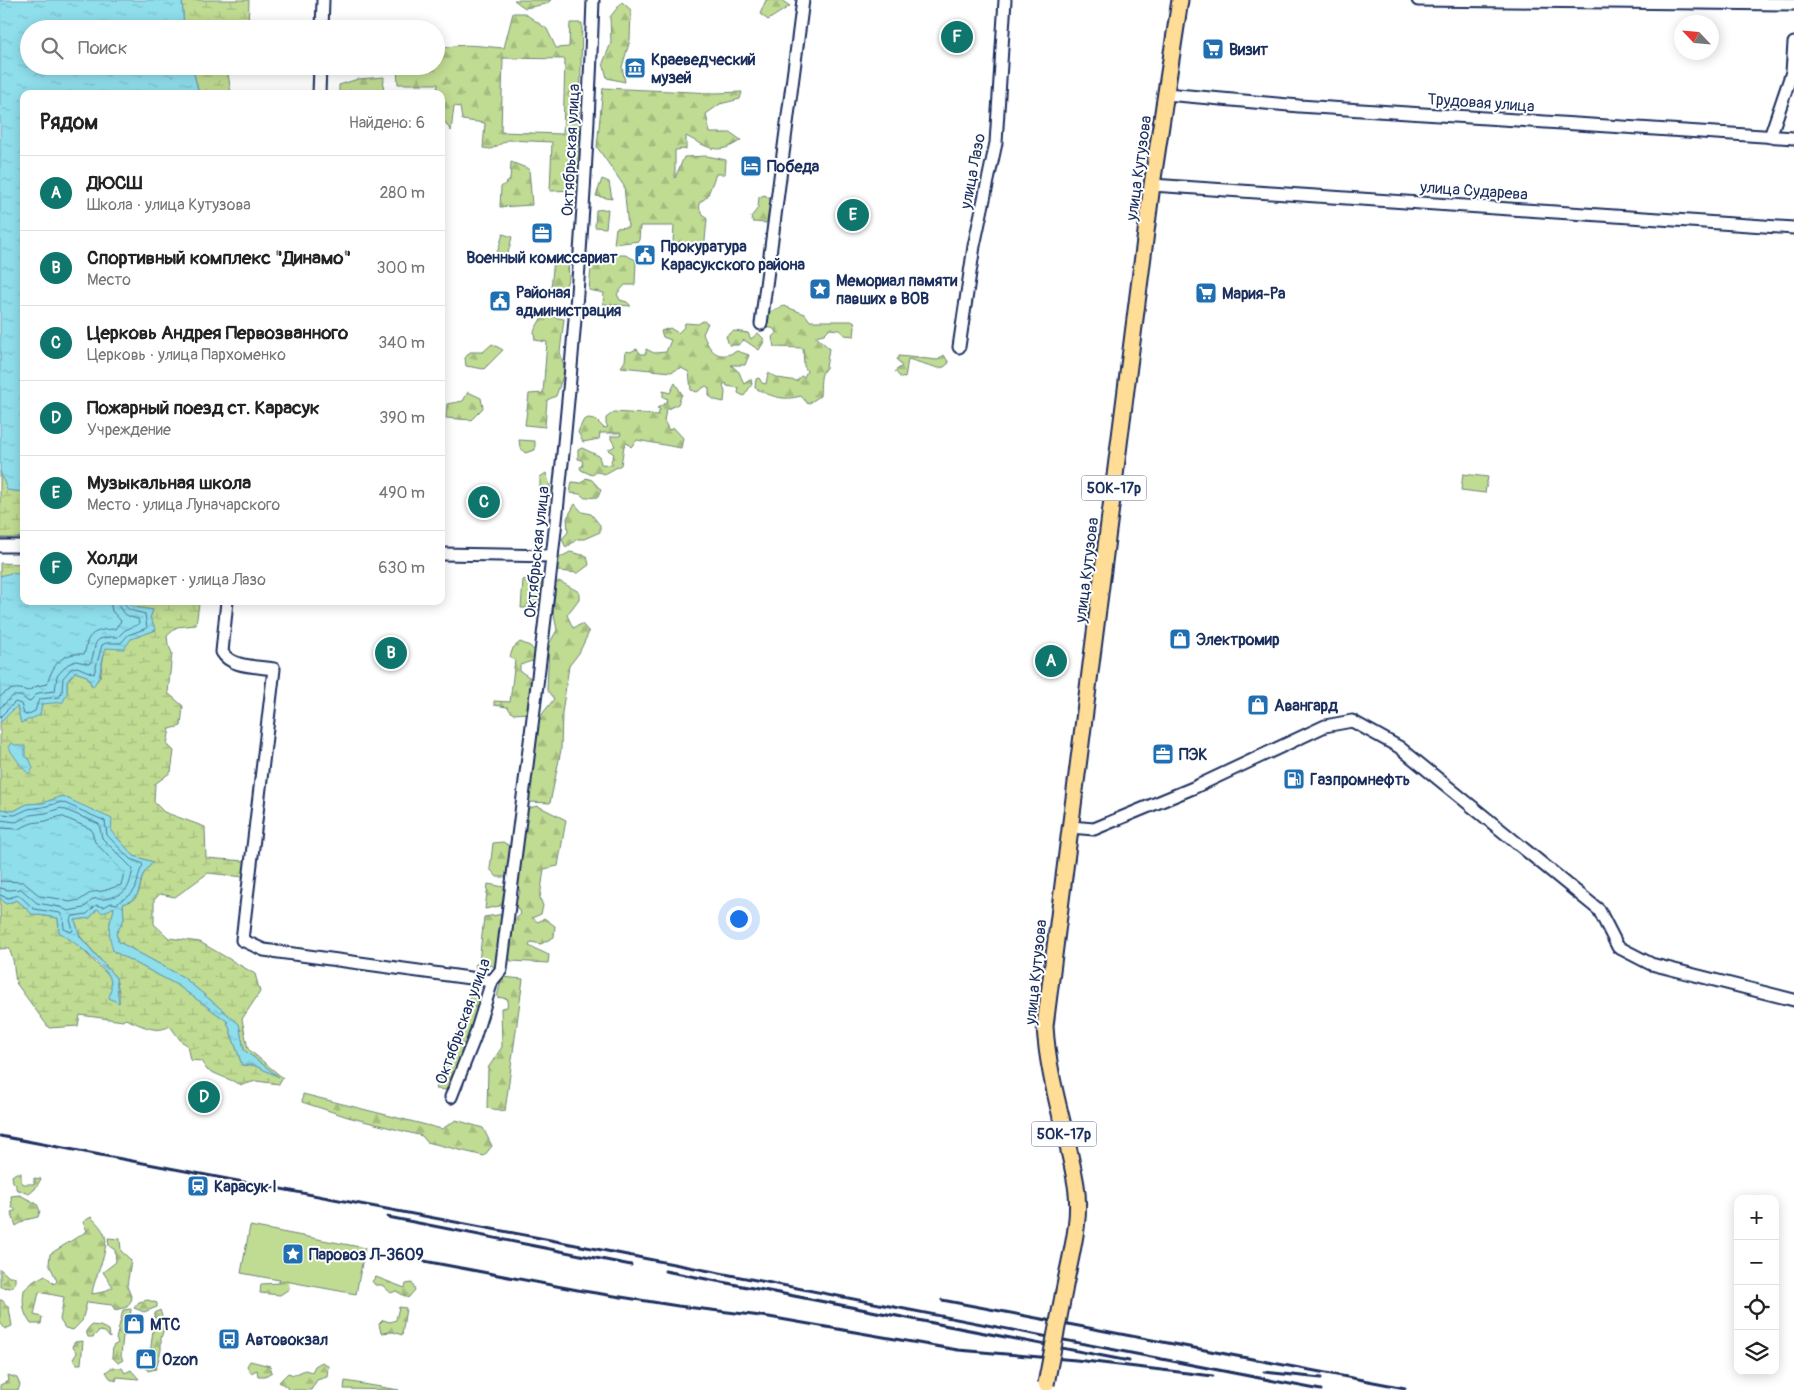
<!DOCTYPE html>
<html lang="ru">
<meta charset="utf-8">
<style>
body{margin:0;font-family:Pangolin,sans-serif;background:#f6f6f6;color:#222}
.controls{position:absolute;right:15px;bottom:15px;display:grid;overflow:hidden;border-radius:10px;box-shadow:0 2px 12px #0003}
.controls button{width:45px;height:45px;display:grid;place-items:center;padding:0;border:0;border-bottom:1px solid #e0e0e0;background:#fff;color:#222;font:25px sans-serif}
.compass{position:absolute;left:1674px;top:15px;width:45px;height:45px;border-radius:50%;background:#fff;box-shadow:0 2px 12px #0003;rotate:296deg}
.you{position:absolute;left:738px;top:918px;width:18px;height:18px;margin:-12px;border:4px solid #fff;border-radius:50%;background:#1a73e8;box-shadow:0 0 0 8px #1a73e833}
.badge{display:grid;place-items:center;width:32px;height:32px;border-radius:50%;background:#0f766e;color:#fff;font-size:16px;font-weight:700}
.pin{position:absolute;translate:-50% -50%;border:2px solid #fff;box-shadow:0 1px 5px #0006}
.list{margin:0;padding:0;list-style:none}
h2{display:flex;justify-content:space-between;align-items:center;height:65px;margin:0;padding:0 20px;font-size:21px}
h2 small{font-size:16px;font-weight:400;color:#767676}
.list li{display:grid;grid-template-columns:32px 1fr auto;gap:15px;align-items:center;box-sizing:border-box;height:75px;padding:0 20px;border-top:1px solid #e0e0e0}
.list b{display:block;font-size:19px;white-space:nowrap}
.list p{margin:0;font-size:16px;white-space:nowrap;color:#767676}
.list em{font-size:16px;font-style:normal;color:#767676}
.icon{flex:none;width:28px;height:28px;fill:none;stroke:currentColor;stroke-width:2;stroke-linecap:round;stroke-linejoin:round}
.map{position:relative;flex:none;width:1794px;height:1390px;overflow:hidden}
.search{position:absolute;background:#fff;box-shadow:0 2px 12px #0003;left:20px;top:20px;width:425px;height:55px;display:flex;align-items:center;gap:12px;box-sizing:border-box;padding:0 18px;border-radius:28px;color:#767676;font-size:19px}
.panel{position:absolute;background:#fff;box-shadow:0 2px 12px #0003;left:20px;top:90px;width:425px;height:515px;border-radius:10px}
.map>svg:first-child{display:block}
</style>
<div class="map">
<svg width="1794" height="1390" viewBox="0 0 1794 1390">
<defs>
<pattern id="forest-firs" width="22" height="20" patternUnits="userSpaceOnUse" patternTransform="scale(1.25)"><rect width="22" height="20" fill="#c0db92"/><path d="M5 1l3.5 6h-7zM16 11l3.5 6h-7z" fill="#a4bc80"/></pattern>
<pattern id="wetland-marsh" width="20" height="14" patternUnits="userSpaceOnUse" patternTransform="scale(1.25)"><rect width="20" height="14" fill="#c0db92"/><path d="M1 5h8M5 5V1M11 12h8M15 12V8" fill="none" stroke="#a4bc80"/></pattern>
<pattern id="water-ripples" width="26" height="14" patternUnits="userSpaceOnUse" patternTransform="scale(1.25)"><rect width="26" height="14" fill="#8fdeec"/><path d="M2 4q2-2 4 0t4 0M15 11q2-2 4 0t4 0" fill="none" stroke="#7bbfcd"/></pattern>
</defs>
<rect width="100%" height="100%" fill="#fff"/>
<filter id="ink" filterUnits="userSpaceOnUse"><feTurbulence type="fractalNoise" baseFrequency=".02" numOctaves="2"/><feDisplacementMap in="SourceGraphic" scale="10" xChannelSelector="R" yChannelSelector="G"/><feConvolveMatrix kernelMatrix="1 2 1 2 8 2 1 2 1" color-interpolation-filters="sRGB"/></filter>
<g filter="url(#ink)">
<!-- forest -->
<g fill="url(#forest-firs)" stroke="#6e8578" fill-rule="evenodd">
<path d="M514 0H551L546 4 525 8Z"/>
<path d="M766 0H781L790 6 768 20 760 14Z"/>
<path d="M622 2 631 10 630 40 622 67 625 82 607 78 603 63 611 43 610 17Z"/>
<path d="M513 13H524L547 29 556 48 569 47 570 23H582L578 190 550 191 552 142 508 140 491 149 483 148 485 123 462 120 460 107 454 106 451 131 441 116V94H436L438 84H398L397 66H436V53C451 40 485 47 504 48ZM503 58 565 59 563 134 501 132Z"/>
<path d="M384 77 383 94 350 92V94H339V85L358 79Z"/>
<path d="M603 88 715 93 742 92 740 99 720 104 706 114 710 133H731L741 140C718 156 709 148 686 136V149L675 150V178L684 157 707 156 726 160 725 174H716L707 197 699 203 700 210 707 219 705 241 699 247 680 246 673 242 674 226H640L639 241 614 244 616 228 628 227 624 186 597 147Z"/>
<path d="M511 162 529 169 532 205 500 207 501 187 510 180Z"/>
<path d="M602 179 609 182 612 199 596 196Z"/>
<path d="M765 195 771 200 767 223 753 222 751 217 758 208 759 197Z"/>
<path d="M608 209 606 228 595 227 596 210Z"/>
<path d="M503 234 512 237 507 257 497 253Z"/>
<path d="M603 255H625L636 260 635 285H625L617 294 620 300 627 302 631 306 603 304 604 293 589 290 592 256Z"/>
<path d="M554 258 568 259 569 278 563 292 551 289Z"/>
<path d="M784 306 805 314 810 321H854L855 328 854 336 844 335 840 330 829 329 824 334 815 336 829 348 826 368C819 373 821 387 820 396L808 404 801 396C783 401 772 397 755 388L756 379 759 378 762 383 766 384 768 373 778 378 797 381 801 376 804 377 807 371 804 366 803 348 774 347 772 337 777 332 772 328H762L767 313Z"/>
<path d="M543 315 564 319 560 352 565 370 556 396 547 400 545 427 525 425 529 394 543 393 547 342 535 340 534 331Z"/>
<path d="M703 321 708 323 703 334C710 352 718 361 737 351L749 355 745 365H731L739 372 744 384 751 379 752 384 744 396 738 393 739 388 727 386 726 383 723 385 725 392 724 402 715 400 709 396V388L706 386 697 392 691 390 689 372 681 368 671 372 621 367 625 361 626 351 630 352 637 349 641 354H646V349L654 353 666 352 671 340 663 337 661 331 670 328 678 333 684 327 685 323 698 324Z"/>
<path d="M734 331 748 333 751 339 758 333 765 340 759 350 744 340 738 345H729L726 336Z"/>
<path d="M492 344 503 350 484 369 466 366 465 358 470 352H483Z"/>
<path d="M944 355 949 363 944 367 938 368 908 359 905 378 900 377 895 371 902 366 897 360 899 356 938 360Z"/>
<path d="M675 383 682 394 678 404 666 410 664 421 669 430 674 428 683 438 681 448 637 440 631 447 627 443 624 446 621 465 605 474 597 472 592 475 581 470 580 467 583 466 582 460 578 459V450L582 448 599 456 601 464 613 465 611 461 614 454 608 450 615 446 611 439V436H620L621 433H600L599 439 583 442 578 432 583 421 588 418 595 419 604 428 608 427 606 424V418L614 412 658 415 660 409 657 408 666 403 668 399 663 397V391L670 393Z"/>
<path d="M468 392 481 398 483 408 471 420 446 418 447 404 463 401Z"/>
<path d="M519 440 535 441V450L525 453 520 447Z"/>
<path d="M546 473 551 489 548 501 538 502 540 489V477Z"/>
<path d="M586 478 592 480 601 490 598 497 585 498 580 494 570 493 572 482 581 483Z"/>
<path d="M575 504 582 512 591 514 600 525V532L584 539H577L566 548 562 539 568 532 567 518Z"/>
<path d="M570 552 587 556 589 565 578 573 558 571 557 559Z"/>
<path d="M534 577 546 587 541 608H521L523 580Z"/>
<path d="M559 581 579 592V599L567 615 573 628 582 624 589 632 579 653 569 666 562 713 561 750 550 803 529 802 531 768 535 753V733L539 718 554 699 547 690 549 644 557 630 552 605 553 585Z"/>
<path d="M520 642 530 646 539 655 538 669 532 661 520 665V671L532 679 530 713 513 714 507 707 494 705V701L510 702 515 660 510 657 513 648Z"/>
<path d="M538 806 566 820 558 866 544 869 540 898 543 906 541 914 532 918 538 922 544 918 555 926 554 937 541 944 531 942 529 946 549 955 548 963 511 961 504 946 509 925 521 914 515 904 520 892 516 881 528 808Z"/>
<path d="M503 842 513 848 508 877H497L490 869 493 843Z"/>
<path d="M488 884 509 888V904L485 909Z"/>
<path d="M504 914 498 969 491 965 477 970 475 965 479 962 484 917Z"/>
<path d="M502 977 523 979 505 1111 487 1108 488 1068 502 1047 501 1008 507 1007 508 999 497 997Z"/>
<path d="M471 995 482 996 468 1036 447 1090 436 1089Z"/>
<path d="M303 1094 442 1129 456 1120 483 1128 492 1146 484 1156 427 1142 422 1136 348 1117 302 1102Z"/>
<path d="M16 1173H21V1182L24 1184H34V1178L41 1179 35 1189 29 1194 16 1189V1185L13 1182 12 1176Z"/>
<path d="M20 1195 37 1204 40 1211 38 1217 25 1220 16 1226 11 1212 15 1211V1208H12L11 1196Z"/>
<path d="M91 1217C96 1222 103 1229 105 1236 109 1253 94 1277 92 1294L103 1292 113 1287 103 1272 116 1262 115 1250 109 1246 108 1238 120 1239 121 1251 131 1260 127 1286 132 1299 127 1307 115 1310 112 1305 87 1302 82 1321 73 1330 65 1328 60 1320 64 1297 39 1292 34 1315 42 1317 41 1324H31C23 1313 22 1304 24 1290L34 1281 45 1275 54 1284 57 1281 49 1264 50 1254 87 1231 83 1222Z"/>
<path d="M0 1269 9 1277H15V1284L11 1288 0 1287Z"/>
<path d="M280 1275 288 1277 289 1289 280 1295 260 1293 261 1284 279 1283Z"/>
<path d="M376 1277 405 1288 406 1284 412 1283 415 1290 408 1298 396 1291 391 1293 382 1285H375L372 1281Z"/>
<path d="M0 1300H2L9 1308 12 1326 5 1329 0 1322Z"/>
<path d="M148 1300 157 1303V1307L144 1312 134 1308 139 1302Z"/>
<path d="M399 1307 406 1308 402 1335 393 1332 381 1333 379 1324 383 1320 390 1322 396 1320Z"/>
<path d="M131 1309 130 1320 134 1332 123 1336 121 1356 123 1360 118 1363 112 1357 113 1346 118 1343 116 1339 123 1310Z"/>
<path d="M160 1310 165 1326 161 1338V1350L156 1369 148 1371 146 1367 149 1363 155 1313Z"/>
<path d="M91 1325 100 1326 109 1330 110 1338 105 1332 99 1331 93 1337H88L86 1331Z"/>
<path d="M83 1341 81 1364H77L73 1359 77 1353 72 1346 75 1342Z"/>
<path d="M250 1361 270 1366 272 1372 265 1376H258L257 1370 251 1373 247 1366Z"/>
<path d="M322 1362 328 1366 327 1377 317 1380 311 1390H288L287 1387 279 1382 288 1373 294 1375 305 1370 312 1372 315 1366Z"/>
<path d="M111 1368H122L125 1373 131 1370 139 1379 117 1377 116 1381 110 1378 106 1372Z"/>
<path d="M8 1375 17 1378 20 1385 18 1390H0V1385L9 1381Z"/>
<path d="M345 1381 399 1390 344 1389Z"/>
</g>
<!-- wetland -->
<g fill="url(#wetland-marsh)" stroke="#6e8578">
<path d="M182 0H249L248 29H184Z"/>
<path d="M192 66H227L231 94H199Z"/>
<path d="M0 471 8 490 24 492V538H0Z"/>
<path d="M0 563 24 564V575L11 574 0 576Z"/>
<path d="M127 601 199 604 196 625 177 627 167 636 168 644 172 653 168 693 183 706 181 726 170 729 167 744 174 751 171 772 155 784 154 802 164 812 205 827 206 858 245 861 244 877 208 873 175 897 160 894 154 900V924L169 938 200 942 255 974 260 992 242 1019 248 1049 283 1078 279 1084 256 1081 242 1085 207 1070 201 1061 190 1060 187 1045 181 1041 170 1026C155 1035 140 1024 125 1019L123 1021 80 1015 78 1026 49 1028 16 983 13 960 9 948 0 949V898L6 904 17 900 32 914 58 918 59 932 73 940 110 977 112 989 119 1003V992L116 978 80 936 75 920 90 918 97 909 114 907 113 915 110 922 113 951 177 985 227 1021 242 1065H253L276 1075 244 1050 239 1024 183 977 119 942 116 934 124 919 123 904C142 898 138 891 143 875 145 870 150 866 153 862L134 856 111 831 62 796 43 803 27 804 14 811 0 809V723L17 706 21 723 42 703 67 693V681L75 672 87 676 92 686 100 677 105 648 156 630 150 618 153 610 133 607Z"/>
</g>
<!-- green -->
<g fill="#c0db92" stroke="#6e8578">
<path d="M1463 474 1488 477 1485 493 1461 490Z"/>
<path d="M250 1226 365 1248 356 1294 241 1273Z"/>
</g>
<!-- water -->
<g fill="url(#water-ripples)" stroke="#6198b3">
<path d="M0 0H182L184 29H29V66H192L199 94H24V492L7 490 0 471Z"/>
<path d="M11 573 24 575V601H127L133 607 153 610 150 618 156 630 131 639 124 649 105 648 99 677 93 687 87 676 75 672 67 681V693L63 702 42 704 40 715 21 723 17 706 0 723V576Z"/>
<path d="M11 743 18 746H25V756L30 760 33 768 29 774C24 771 12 753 8 747Z"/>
<path d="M62 796 112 819 111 831 134 856 153 862C150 866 145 870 143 875 137 891 142 897 123 904L124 919 116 934 119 942 183 977 239 1024 244 1050 279 1077 254 1065H242L227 1021 177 985 113 951C111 942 108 933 110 923 111 917 114 913 114 907L103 913 97 909 90 918 75 920 80 937 116 978 119 1003 109 998C111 991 112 985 110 978 105 966 71 939 59 932L58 918 32 914 17 900 6 904 0 898V809L14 811 27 804 43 803Z"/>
</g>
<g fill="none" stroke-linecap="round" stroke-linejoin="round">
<!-- shore -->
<g stroke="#497597" stroke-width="1">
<path d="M0 697C9 688 17 687 28 691L37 686 47 684C53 665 61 652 84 654 86 650 86 646 87 642 92 629 104 630 115 629L121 621 112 611 110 601"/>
<path d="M0 708 13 696H21L29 702 38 693 55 691 57 676 68 664 76 661 90 664C99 643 88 637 118 637L125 630 139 624 138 619C128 617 119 613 118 601"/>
<path d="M0 717 15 702 21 704 24 714 27 715 35 711 38 702 40 699 59 697 62 692 63 678 72 668 77 667 94 674 102 645 106 643H121L128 635 147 628 145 614C136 611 125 612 124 601"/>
<path d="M0 814 15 815 28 809 43 807 62 802 105 821 107 835 130 859 141 863 143 865C137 874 139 884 133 892 129 898 122 898 117 904L111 903 104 907 96 905 87 914 73 916 70 920 73 930 71 932 64 929 63 917 60 913 34 909 19 895 8 898 0 895"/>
<path d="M0 820 16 822 30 815 46 813 61 808 99 824 102 838 133 869C128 891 128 893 105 899 102 900 97 898 93 899L84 908 68 911 60 907 37 903 21 889 9 890 0 888"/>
<path d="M0 828 18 829 32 823 46 821 61 816 91 829 95 842 124 873 121 885 103 891 92 892 80 900 69 902 60 899 40 896 23 882 0 881"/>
</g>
<!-- minor casing -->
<g stroke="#1b2f5e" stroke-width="15">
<g id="minor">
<path d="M1418 0 1794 4"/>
<path d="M322 29 323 0"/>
<path d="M319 94 320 66"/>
<path d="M1166 94 1299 106 1794 138"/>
<path d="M1770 137 1792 72 1794 43"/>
<path d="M1152 185 1794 228"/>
<path d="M761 324 803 0"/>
<path d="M959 347 974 246 996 143 1005 0"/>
<path d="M0 546H24"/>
<path d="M441 554 552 556"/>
<path d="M227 601 222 652C231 668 258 666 274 669L242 940 264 950 492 981"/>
<path d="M1070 827 1094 829 1193 788 1325 726 1352 721 1399 747 1599 910 1618 947 1651 964 1794 1000"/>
<path d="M451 1097 474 1039 492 981 501 970C518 832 537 695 552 557 573 372 587 186 593 0"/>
</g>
</g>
<!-- major casing -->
<g stroke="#1b2f5e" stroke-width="19">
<path id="major" d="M1064 1291C1070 1257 1082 1220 1076 1185 1067 1131 1048 1081 1045 1026L1152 185 1180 0"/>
</g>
<!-- minor -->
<use href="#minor" stroke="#fff" stroke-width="11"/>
<!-- major -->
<use href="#major" stroke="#ffdd96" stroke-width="15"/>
<!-- rail -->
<g stroke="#1b2f5e" stroke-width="3">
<path d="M0 1136 540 1238 1321 1390"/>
<path d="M388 1217 631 1265"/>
<path d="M424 1261 583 1291 678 1306 769 1317 958 1350 1076 1360 1213 1376"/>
<path d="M665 1271 1129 1361"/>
<path d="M942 1300 1405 1388"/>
<path d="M1264 1372 1321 1378"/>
</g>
<!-- major-bridge casing -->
<g stroke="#1b2f5e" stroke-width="19" stroke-linecap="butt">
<path id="major-bridge" d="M1046 1384 1064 1291"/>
</g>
<!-- major-bridge -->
<use href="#major-bridge" stroke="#ffdd96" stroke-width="15"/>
</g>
</g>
<!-- icons -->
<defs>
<g id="supermarket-square" transform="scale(1.125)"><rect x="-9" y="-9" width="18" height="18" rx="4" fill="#1f6fb2" stroke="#fff"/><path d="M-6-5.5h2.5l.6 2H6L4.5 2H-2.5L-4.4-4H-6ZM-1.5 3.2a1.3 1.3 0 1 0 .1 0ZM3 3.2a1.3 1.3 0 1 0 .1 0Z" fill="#fff"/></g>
<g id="museum-square" transform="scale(1.125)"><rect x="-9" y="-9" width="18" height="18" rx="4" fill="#1f6fb2" stroke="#fff"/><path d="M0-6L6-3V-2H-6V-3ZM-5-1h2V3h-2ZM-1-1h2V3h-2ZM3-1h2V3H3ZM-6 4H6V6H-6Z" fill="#fff"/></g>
<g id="hotel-square" transform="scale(1.125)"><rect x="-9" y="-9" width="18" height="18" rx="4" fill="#1f6fb2" stroke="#fff"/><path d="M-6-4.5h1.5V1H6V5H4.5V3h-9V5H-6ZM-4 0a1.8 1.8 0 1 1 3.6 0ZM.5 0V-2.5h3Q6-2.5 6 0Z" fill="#fff"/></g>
<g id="office-square" transform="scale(1.125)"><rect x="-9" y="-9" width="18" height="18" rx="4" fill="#1f6fb2" stroke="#fff"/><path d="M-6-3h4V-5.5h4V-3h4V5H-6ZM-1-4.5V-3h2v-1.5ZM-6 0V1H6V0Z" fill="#fff"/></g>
<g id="civic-square" transform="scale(1.125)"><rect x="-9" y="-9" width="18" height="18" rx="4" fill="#1f6fb2" stroke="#fff"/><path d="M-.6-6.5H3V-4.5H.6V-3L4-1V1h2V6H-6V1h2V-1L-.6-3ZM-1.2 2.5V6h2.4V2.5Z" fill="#fff"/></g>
<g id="sight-square" transform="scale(1.125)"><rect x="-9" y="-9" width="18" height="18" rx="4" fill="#1f6fb2" stroke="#fff"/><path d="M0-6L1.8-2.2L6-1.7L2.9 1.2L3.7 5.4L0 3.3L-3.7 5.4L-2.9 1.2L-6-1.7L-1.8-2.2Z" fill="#fff"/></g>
<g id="shop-square" transform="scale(1.125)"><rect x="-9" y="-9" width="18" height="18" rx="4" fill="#1f6fb2" stroke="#fff"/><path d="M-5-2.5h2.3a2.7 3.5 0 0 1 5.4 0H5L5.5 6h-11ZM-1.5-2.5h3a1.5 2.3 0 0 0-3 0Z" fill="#fff"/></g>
<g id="fuel-square" transform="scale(1.125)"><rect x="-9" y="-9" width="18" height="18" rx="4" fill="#1f6fb2" stroke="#fff"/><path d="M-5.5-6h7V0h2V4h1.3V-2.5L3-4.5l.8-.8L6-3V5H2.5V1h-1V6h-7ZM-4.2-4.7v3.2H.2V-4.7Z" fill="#fff"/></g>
<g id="station-square" transform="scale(1.125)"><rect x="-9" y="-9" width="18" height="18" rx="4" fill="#1f6fb2" stroke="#fff"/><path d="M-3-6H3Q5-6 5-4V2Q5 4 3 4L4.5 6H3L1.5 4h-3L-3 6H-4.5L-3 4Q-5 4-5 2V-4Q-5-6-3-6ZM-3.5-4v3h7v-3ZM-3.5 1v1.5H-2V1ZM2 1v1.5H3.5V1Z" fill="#fff"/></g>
<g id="bus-square" transform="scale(1.125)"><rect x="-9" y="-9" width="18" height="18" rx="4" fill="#1f6fb2" stroke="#fff"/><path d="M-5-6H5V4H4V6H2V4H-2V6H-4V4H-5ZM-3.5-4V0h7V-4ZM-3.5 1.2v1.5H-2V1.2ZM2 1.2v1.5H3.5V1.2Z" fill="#fff"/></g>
</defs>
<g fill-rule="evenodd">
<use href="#supermarket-square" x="1213" y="49"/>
<use href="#museum-square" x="635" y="68"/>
<use href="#hotel-square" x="751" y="166"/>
<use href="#office-square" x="542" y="233"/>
<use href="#civic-square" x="645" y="255"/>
<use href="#sight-square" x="820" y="289"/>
<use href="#supermarket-square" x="1206" y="293"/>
<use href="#civic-square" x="500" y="301"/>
<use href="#shop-square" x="1180" y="639"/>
<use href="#shop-square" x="1258" y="705"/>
<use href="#office-square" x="1163" y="754"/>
<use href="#fuel-square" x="1294" y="779"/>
<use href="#station-square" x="198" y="1186"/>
<use href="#sight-square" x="293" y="1254"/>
<use href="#shop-square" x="134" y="1324"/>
<use href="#bus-square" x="229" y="1339"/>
<use href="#shop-square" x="146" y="1359"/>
</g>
<g text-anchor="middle" stroke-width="4" stroke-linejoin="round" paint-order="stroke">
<!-- shield labels -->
<g fill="#fff" stroke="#5f6d8e" stroke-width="1">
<rect x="1081.5" y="475.5" width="65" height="25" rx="4"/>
<rect x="1031.5" y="1121.5" width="65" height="25" rx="4"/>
</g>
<g font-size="15" font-weight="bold" fill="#1b2f5e">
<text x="1114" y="493">50К-17р</text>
<text x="1064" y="1139">50К-17р</text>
</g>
<!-- poi labels -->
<g font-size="16" font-weight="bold" fill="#1b2f5e" stroke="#fff" text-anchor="start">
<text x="1229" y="55">Визит</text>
<text x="651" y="65">Краеведческий<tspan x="651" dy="18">музей</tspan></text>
<text x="767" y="172">Победа</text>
<text x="661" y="252">Прокуратура<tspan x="661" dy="18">Карасукского района</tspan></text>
<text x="542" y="263" text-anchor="middle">Военный комиссариат</text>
<text x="836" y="286">Мемориал памяти<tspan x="836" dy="18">павших в ВОВ</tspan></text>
<text x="516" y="298">Районая<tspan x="516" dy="18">администрация</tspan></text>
<text x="1222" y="299">Мария-Ра</text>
<text x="1196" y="645">Электромир</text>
<text x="1274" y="711">Авангард</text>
<text x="1179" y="760">ПЭК</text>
<text x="1310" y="785">Газпромнефть</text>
<text x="214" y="1192">Карасук I</text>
<text x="309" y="1260">Паровоз Л-3609</text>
<text x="150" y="1330">МТС</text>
<text x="245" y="1345">Автовокзал</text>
<text x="162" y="1365">Ozon</text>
</g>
<!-- street labels -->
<g font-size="16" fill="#1b2f5e" stroke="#fff">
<text transform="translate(1481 102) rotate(4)" y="6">Трудовая улица</text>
<text transform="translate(570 150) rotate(-87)" y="6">Октябрьская улица</text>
<text transform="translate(1138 168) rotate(-82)" y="6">улица Кутузова</text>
<text transform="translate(972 171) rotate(-79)" y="6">улица Лазо</text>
<text transform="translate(1474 190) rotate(4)" y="6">улица Сударева</text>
<text transform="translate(536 552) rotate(-84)" y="6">Октябрьская улица</text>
<text transform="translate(1086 570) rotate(-83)" y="6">улица Кутузова</text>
<text transform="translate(1035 972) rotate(-84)" y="6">улица Кутузова</text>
<text transform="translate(462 1021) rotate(-70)" y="6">Октябрьская улица</text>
</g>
</g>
</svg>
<div class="controls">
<button>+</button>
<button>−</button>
<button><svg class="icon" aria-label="locate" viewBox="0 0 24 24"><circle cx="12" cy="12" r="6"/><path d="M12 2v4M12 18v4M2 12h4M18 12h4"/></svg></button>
<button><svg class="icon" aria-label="layers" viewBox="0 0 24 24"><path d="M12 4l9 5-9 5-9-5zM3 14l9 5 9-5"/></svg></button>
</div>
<svg class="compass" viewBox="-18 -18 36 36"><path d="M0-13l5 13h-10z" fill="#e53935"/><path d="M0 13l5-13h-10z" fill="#767676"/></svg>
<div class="you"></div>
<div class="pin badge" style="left:1051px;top:661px">A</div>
<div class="pin badge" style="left:391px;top:653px">B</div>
<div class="pin badge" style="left:484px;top:502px">C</div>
<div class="pin badge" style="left:204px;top:1097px">D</div>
<div class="pin badge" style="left:853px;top:215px">E</div>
<div class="pin badge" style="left:957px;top:37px">F</div>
<div class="search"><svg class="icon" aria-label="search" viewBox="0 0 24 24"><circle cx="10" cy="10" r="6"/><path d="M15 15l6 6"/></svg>Поиск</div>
<section class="panel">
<h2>Рядом<small>Найдено: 6</small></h2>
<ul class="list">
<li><span class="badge">A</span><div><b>ДЮСШ</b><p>Школа · улица Кутузова</p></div><em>280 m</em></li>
<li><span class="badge">B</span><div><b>Спортивный комплекс &quot;Динамо&quot;</b><p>Место</p></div><em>300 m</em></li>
<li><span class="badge">C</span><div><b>Церковь Андрея Первозванного</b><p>Церковь · улица Пархоменко</p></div><em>340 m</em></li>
<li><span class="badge">D</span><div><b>Пожарный поезд ст. Карасук</b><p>Учреждение</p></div><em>390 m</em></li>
<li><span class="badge">E</span><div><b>Музыкальная школа</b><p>Место · улица Луначарского</p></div><em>490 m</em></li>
<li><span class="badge">F</span><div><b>Холди</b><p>Супермаркет · улица Лазо</p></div><em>630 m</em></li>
</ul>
</section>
</div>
